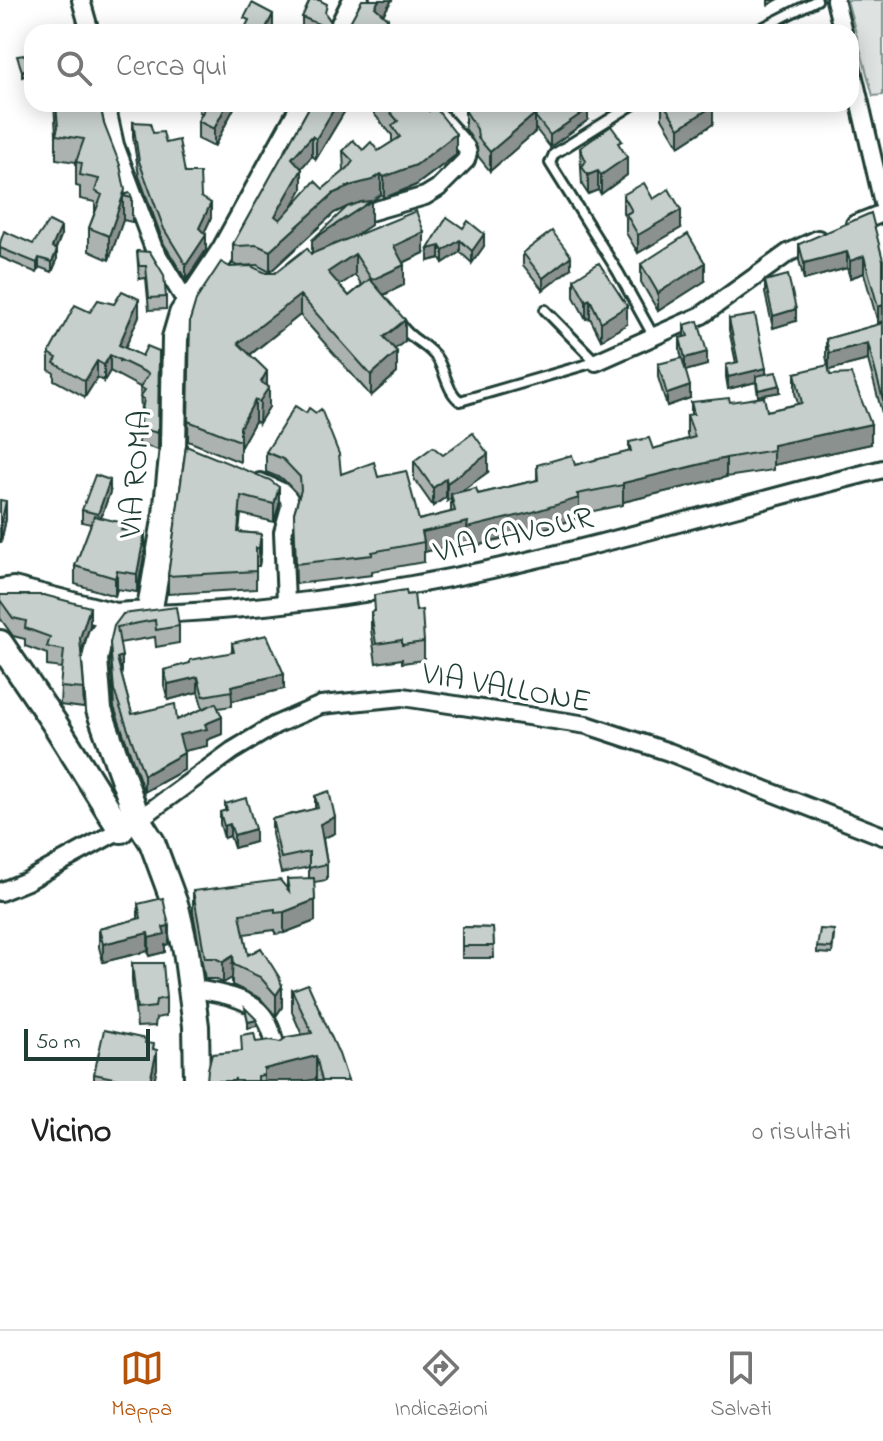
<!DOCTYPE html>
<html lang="it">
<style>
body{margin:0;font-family:"Indie Flower",sans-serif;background:#f6f6f6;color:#222}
.scale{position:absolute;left:24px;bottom:20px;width:126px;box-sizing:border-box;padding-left:8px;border:4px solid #1f3d34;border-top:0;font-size:22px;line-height:28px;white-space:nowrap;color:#1f3d34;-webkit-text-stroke:6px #fff;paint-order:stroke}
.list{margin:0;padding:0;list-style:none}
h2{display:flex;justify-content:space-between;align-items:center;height:104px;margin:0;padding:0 32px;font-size:34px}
h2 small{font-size:26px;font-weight:400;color:#767676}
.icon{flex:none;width:44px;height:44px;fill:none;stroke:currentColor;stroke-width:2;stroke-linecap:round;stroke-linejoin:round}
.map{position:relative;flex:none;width:883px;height:1081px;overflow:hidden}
.search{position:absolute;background:#fff;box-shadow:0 4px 20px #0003;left:24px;right:24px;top:24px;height:88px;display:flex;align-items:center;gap:20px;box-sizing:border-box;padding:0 28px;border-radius:24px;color:#767676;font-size:30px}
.sheet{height:248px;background:#fff}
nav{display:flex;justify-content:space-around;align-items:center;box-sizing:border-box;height:112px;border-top:2px solid #e0e0e0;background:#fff;font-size:22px;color:#767676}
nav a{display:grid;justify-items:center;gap:4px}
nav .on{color:#b45309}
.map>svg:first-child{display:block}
</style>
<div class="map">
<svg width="883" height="1081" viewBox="0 0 883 1081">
<rect width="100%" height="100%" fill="#fff"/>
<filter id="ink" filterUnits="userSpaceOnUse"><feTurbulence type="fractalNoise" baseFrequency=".0125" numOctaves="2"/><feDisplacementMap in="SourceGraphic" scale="16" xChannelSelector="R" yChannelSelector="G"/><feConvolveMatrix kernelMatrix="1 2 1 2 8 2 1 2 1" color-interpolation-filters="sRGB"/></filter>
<g filter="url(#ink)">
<!-- green -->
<path fill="#dee3e2" stroke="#7e908b" stroke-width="2" d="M847 0H883V95L873 96Z"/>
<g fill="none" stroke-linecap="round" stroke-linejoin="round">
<!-- lane casing -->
<g stroke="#1f3d34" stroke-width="14">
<g id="lane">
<path d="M754 32 817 0"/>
<path d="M634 104 554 154 550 163 618 272 654 337"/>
<path d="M545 310 596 362"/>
<path d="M400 323C409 340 429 344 438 360 446 374 447 391 460 401L595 362"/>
</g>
</g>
<!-- street casing -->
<g stroke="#1f3d34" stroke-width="22">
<g id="street">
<path d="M81 0 90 32"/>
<path d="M835 0 843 32"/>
<path d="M851 65 883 203"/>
<path d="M106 104 115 145 154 249 187 303"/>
<path d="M352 217 425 196 438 188 466 160 468 153 466 147 428 104"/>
<path d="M855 224 883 213"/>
<path d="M596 362 702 315 788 253 818 239"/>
<path d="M260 482 285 493 289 499 290 507 283 532 286 602"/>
<path d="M155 614C280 609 409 589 532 560 649 533 766 498 883 469"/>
<path d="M0 892 27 881 138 820 232 751 275 725 321 705 403 697 587 725 669 752 883 836"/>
<path d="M191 988C212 992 246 996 261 1013 271 1024 274 1041 278 1054"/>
</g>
</g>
<!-- secondary casing -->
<g stroke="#1f3d34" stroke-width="30">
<g id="secondary">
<path d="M340 32 356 0"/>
<path d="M0 592 13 590 115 616 149 614 166 514 173 447 175 338 182 314 224 251 305 104"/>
<path d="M115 616 100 637 95 659 99 710 138 820 152 842 176 907 186 951 196 1026 197 1081"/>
<path d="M0 643 55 724 121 830"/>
</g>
</g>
<!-- lane -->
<use href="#lane" stroke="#fff" stroke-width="8"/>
<!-- street -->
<use href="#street" stroke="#fff" stroke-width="16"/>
<!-- secondary -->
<use href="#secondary" stroke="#fff" stroke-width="24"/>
</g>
<!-- wall -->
<g fill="#abb2af" stroke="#1f3d34" stroke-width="2" fill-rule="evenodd">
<path d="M392 0 383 15 388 32H302V17L327 16 333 25 340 26 349 24Z"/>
<path d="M54 104H100L104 124 125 194 132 198V222L123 220 109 260 89 251V228L95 212V202L80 199V187L76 186V162L56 159V134Z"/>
<path d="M199 104H236L214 147 198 139V121L202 113 199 112Z"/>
<path d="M311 104H349L316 159 312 156 301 168 302 189 293 205 323 189 344 172 343 151H378L392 142V135L374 114V104H422L456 155 416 185 384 198 381 194 372 201H369L371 225 354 236 424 253 403 263 404 285 384 295 405 341 394 349 397 373 371 396 300 315 250 355 267 385 269 407 259 423 255 421 240 448V462L188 441 190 320 230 267 266 273H275L312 253 349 206 334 213 270 272 257 265 237 266 233 264V244ZM355 275 362 285 349 296 339 285Z"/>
<path d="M662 104H711L713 124 679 146 662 118Z"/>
<path d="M465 110 535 116 588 120 550 147 535 128V132L490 171 478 156 477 147 465 128Z"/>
<path d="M133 122 153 133 166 143 201 197 211 218 204 233 206 250 186 280 164 244 139 176 133 137Z"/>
<path d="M580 148 622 149 627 175 601 194 598 190 588 194 582 185Z"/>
<path d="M623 195 681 228 638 253 626 233V218L623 214Z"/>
<path d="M463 228 484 246 472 263 460 252 443 263 440 258 428 261V249Z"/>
<path d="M61 236 56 249 57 260 52 272 39 267 37 273 0 257V243L33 244Z"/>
<path d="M799 244 883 260V321L878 323 864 273 850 278 847 268 804 280 799 260Z"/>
<path d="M137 251 166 297V309L149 310 146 278 139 279Z"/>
<path d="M523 253 571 268 543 290 523 265Z"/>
<path d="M641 264 705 281 658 311 641 282Z"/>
<path d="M574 279 627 324 601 340 590 318 586 319 574 297Z"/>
<path d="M765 281 796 321 773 328 765 293Z"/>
<path d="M90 312 139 316 125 348 142 356 159 351 158 450 139 444V428L141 414 140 387 110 371 104 381 97 378 85 397 54 380V373L49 370V353Z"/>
<path d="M729 319 766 374 780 392 758 396 756 382 728 389 726 377V365L736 363 729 330Z"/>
<path d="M883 323V417L868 360 829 370 826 356V339Z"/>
<path d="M684 325 707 365 685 371 680 351V338L684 337Z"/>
<path d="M658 364 690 398 667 406 658 377Z"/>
<path d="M795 373 830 375 871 444 773 465V470L726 477 623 502V505L579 514V518L533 532 467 548V542L424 552V562L372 571V575L296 584 294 513 299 496 283 479 266 472V452L341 474 378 477 419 520 451 512V498L447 501 446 497 433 506 414 479V461L443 455 488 472 460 492 478 494 537 480V465H575L629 452V442L653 449 688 439 687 435V415H691V402H730L767 411 798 404 795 393Z"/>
<path d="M186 446 279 505 274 522 241 514 239 532 261 534V552L259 566H256V589L168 594V576Z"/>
<path d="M110 492 101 517 123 530 145 551 137 592 117 589 115 596 75 584V566L91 524 82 522V510Z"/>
<path d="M0 500 6 519 1 542H0Z"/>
<path d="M0 595 90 625 81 653 84 708 60 705 62 668 47 666V654L25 646V639L13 636 0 618Z"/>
<path d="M407 595 416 611 424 642V660L402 663V659L376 663 371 630V612Z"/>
<path d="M123 614 179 626V643L156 647 155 637 119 643 121 673 132 714 177 720 203 709 198 692 168 700 164 685V670L232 653V643L284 689 232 701V706L218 708 222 734 207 740V746L183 751 184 770 144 792 114 707 110 643Z"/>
<path d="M315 796 335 833 323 838 327 864V880L314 882 315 921 284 933 275 934V930L244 934 248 955 261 948 282 1007 276 1016 260 998 232 985V978L223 983 215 979H205L193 912V891L287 888V879H309V867L281 873 272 834V819L315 809Z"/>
<path d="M225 804 255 842 234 848 230 836 224 838 220 824V812L225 811Z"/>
<path d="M138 904 169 944 165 945V952L149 956 148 951 103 962 99 947V929L138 919Z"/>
<path d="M462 927 493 928 494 958H462Z"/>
<path d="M834 936 832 954 817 953V947Z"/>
<path d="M132 963 166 998V1016L156 1018 155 1026 137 1027 132 981Z"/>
<path d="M292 990 348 1081H316V1079L306 1081H207L256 1042H280L302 1035 292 1012Z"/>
<path d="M146 1043 154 1049 157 1068 154 1081H94V1074Z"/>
</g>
<!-- shaded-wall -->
<g fill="#8b918f" stroke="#1f3d34" stroke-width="2">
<path d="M379 0H392L375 27V7Z"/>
<path d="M768 0H777L768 5Z"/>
<path d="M273 14V32H264Z"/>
<path d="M388 19V32H376Z"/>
<path d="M32 67V73L22 77V71Z"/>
<path d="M227 104H236L214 147V129Z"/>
<path d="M337 104H349L316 159V139Z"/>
<path d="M713 106V124L679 146V128Z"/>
<path d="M588 109V120L550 147V135Z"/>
<path d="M535 114V132L490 171V152Z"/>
<path d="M456 134V155L416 185 384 198V177Z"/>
<path d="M312 136V156L292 179V158Z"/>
<path d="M627 157V175L601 194V175Z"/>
<path d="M302 169V189L275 237V216Z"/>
<path d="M598 171V190L588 194V175Z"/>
<path d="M381 174V194L372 201 349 206 334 213 270 272V251L334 193Z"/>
<path d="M123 196V220L109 260V236Z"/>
<path d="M371 201V225L312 264V240Z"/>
<path d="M211 203V218L199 244V228Z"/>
<path d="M681 210V228L638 253V235Z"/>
<path d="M61 227V236L52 257V247Z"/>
<path d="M424 232V253L394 267V246Z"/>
<path d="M484 234V246L472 263V251Z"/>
<path d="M206 235V250L186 280V265Z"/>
<path d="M460 240V252L443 263V251Z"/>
<path d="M440 246V258L428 261V249Z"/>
<path d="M57 250V260L52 272V262Z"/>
<path d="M847 252V268L804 280V263Z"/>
<path d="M355 254V275L328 293V272Z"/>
<path d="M571 256V268L543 290V278Z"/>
<path d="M864 256V273L850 278V261Z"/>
<path d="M39 258V267L37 273V263Z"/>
<path d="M705 263V281L658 311V293Z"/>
<path d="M404 265V285L372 300V280Z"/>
<path d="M300 295V315L238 364V343Z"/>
<path d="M139 299V316L119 362V345Z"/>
<path d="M590 299V318L586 319V301Z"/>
<path d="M883 305V321L878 323V307Z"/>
<path d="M627 306V324L601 340V322Z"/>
<path d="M796 309V321L773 328V316Z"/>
<path d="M405 320V341L384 358V337Z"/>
<path d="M868 343V360L829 370V353Z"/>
<path d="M397 352V373L371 396V375Z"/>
<path d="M707 352V365L685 371V358Z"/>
<path d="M110 355V371L104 381V365Z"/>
<path d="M97 361V378L85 397V381Z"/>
<path d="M766 368V380L756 376V382L728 389V377Z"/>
<path d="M267 371V391L269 387V407L259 423 261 382Z"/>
<path d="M780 385V392L758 396V390Z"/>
<path d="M690 386V398L667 406V394Z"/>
<path d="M255 400V421L240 448V427Z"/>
<path d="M871 424V444L773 465V445Z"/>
<path d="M488 454V472L452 498 451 494V498L447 501V483Z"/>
<path d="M726 458V477L623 502V483Z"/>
<path d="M446 478V497L433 506V488Z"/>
<path d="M110 480V492L98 526V514Z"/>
<path d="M279 487V505L274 522V504Z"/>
<path d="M579 498V518L533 532 467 548V542L424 552V542L422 532Z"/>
<path d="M6 501V519L1 542V524Z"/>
<path d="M145 532V551L137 592V574Z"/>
<path d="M261 534V552L259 566V548Z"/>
<path d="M117 571V589L115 596V578Z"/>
<path d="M90 607V625L80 656V638Z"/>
<path d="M122 656V673L117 658Z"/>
<path d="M284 674V689L232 701 231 686Z"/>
<path d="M198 677V692L168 700V684Z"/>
<path d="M222 717V734L207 740V746L179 752V735Z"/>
<path d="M184 753V770L144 792V775Z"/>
<path d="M335 817V833L320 840V824Z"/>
<path d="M230 824V836L224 838V826Z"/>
<path d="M255 829V842L234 848V835Z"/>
<path d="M315 900V921L284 933V912Z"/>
<path d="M169 926V944L165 945V952L149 956V938L163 927Z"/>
<path d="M148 933V951L103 962V944Z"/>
<path d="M233 956 232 978 223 983V962Z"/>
<path d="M282 986V1007L276 1016V995Z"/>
<path d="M257 1020V1026L248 1028V1022Z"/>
<path d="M157 1050V1068L154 1081H150Z"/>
<path d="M316 1056V1079L306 1081H264V1069Z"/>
</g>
<!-- building -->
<g fill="#c7cfcc" stroke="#1f3d34" stroke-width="2">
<path d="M310 0H319L327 4 325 13 333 25 340 26 349 24 362 0H379L375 7 388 19 376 32H337L302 17Z"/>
<path d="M252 3 273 14 264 32H243L249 20 244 18Z"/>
<path d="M32 54V67L22 71 17 56Z"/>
<path d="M56 104H100L104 124 120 165 125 190 123 195 130 193 132 198 123 196 109 236 89 228 102 195 95 191 99 179 80 175 82 163 76 162 84 139 56 135 58 127Z"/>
<path d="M207 104H227L214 129 198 121Z"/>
<path d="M311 104H337L316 139 312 136 292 158 302 169 275 216 280 220 315 181 323 189 348 168 353 161 343 151 353 140 363 150 371 142 378 151 400 137 392 126 398 121 383 104H422L429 111 434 106 456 134 416 165 384 177 381 174 372 180 349 186 334 193 270 251 257 245 237 246 233 244Z"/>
<path d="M469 104H527L535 114 490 152 478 138 477 129 465 110Z"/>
<path d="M549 104H585L588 109 550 135 535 116Z"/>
<path d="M664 104H711L713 106 679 128Z"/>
<path d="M133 122 150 123 153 133 163 132 166 143 179 140 185 173H200L201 197 211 203 199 228 206 235 186 265 164 229 139 161Z"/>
<path d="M611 126 622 141 618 143 627 157 601 175 598 171 588 175 582 167 586 161 580 148Z"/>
<path d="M644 183 653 199 669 189 681 210 638 235 626 214 632 211 623 195Z"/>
<path d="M371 201 312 240 347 207 361 202Z"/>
<path d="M416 211 424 232 394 246 404 265 372 280 355 254 328 272 349 296 370 279 405 320 384 337 397 352 371 375 300 295 238 343 267 371 261 382 269 387 259 402 255 400 240 427V441L188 421 190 320 196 300 221 262 230 267 251 266 266 273H275L307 248 311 254Z"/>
<path d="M871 213 883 260V305L878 307 864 256 850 261 847 252 804 263 799 244Z"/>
<path d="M447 217 463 228 468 221 484 234 472 251 460 240 443 251 440 246 428 249Z"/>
<path d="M49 221 61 227 52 247 57 250 52 262 39 258 37 263 0 248V243L4 231 33 244Z"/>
<path d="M552 231 571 256 543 278 523 253Z"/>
<path d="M688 234 705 263 658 293 641 264Z"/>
<path d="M137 251 150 252 164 275 166 297 149 298 146 266H139Z"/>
<path d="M599 263 627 306 601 322 590 299 586 301 574 279Z"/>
<path d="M788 275 796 309 773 316 765 281Z"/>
<path d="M122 291 139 299 119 345 142 356 147 346 159 351 158 433 139 428 144 399 140 397 145 390 140 387 149 374 110 355 104 365 97 361 85 381 54 363 57 358 49 353 75 305 90 312 98 300 114 304Z"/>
<path d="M755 315 766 368 728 377 726 365 738 362 729 319Z"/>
<path d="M698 321 707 352 685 358 680 338 688 336 684 325Z"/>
<path d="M883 323V400L868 343 829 353 826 339Z"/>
<path d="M682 358 690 386 667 394 658 364Z"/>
<path d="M828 365 830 375 851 374 871 424 773 445V450L726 458 623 483V485L577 494 579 498 533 512 467 528 468 522 422 532 424 542 372 552V555L296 564 294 513 301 490 300 477 283 459 266 452 295 406 306 413 309 408 316 413 321 409 339 454 341 474 374 462 378 477 406 471 419 520 455 511 451 494 476 488 478 494 538 480 537 465 572 455 575 465 631 451 629 442 649 438 653 449 695 437 687 415 694 414 691 402 729 398 730 402 764 397 767 411 802 403 795 373Z"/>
<path d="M776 372 780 385 758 390 756 376Z"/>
<path d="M473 433 488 454 447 483 446 478 433 488 414 461 433 447 443 455Z"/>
<path d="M186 446 270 480 279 487 274 504 241 496 238 532 261 534 259 548H256V571L168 576Z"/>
<path d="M95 475 110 480 98 514 82 510Z"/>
<path d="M0 500 6 501 1 524H0Z"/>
<path d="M94 516 123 523 121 530 145 532 137 574 117 571 115 578 75 566Z"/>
<path d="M406 590 407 595 414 594 416 611 422 610 424 642 402 645V640L376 644 371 612 375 611 374 595Z"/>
<path d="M0 595H44L90 607 80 638 84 689 60 687 64 650 47 647 50 637 25 628 26 621 13 618 0 600Z"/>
<path d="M176 607 179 626 156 630 155 620 117 627 122 656 117 658 132 714 175 704 177 720 216 703 222 717 205 724 207 729 179 735 184 753 144 775 114 690 110 643 114 626 123 614Z"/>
<path d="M267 635 284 674 231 686 232 691 203 696 198 677 168 684 164 670 190 663V660L234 652 232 643Z"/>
<path d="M329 791 335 817 320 824 327 864 309 868V852L281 858 272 819 318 808 315 796Z"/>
<path d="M246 798 255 829 234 835 230 824 224 826 220 812 227 810 225 804Z"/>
<path d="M314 878 315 900 284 912 275 913V909L240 914 248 955 261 948 279 977 282 986 276 995 260 977 232 964 234 963 233 956 223 962 215 958H205L193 891 280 880 289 891 287 879Z"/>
<path d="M163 898 169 926 163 927 165 934 149 938 148 933 103 944 99 929 141 918 138 904Z"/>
<path d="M462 927 493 928 494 946H462Z"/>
<path d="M820 929 834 930 832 948 817 947Z"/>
<path d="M132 963H163L166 998 156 1000 155 1007 137 1009Z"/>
<path d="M308 984 339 1054 348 1081H322L316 1056 264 1069V1075L258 1076V1081H235V1078L234 1081H207L208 1069 212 1054 242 1051 241 1035 254 1033 256 1042 271 1040 280 1042 287 1037 312 1033 292 990Z"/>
<path d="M245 1008 257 1020 248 1022Z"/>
<path d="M104 1030 146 1039 145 1043 154 1044 153 1049 157 1050 150 1081H128L94 1074Z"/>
</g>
</g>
<g text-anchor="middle" stroke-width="7" stroke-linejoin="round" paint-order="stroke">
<!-- street labels -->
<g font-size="32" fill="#1f3d34" stroke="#fff">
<text transform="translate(134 474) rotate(-85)" y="11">VIA ROMA</text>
<text transform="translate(513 533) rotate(-13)" y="11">VIA CAVOUR</text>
<text transform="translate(507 686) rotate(10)" y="11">VIA VALLONE</text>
</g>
</g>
</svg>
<div class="scale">50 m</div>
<div class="search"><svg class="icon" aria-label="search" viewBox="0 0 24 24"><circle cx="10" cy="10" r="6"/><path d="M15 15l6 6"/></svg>Cerca qui</div>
</div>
<section class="sheet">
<h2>Vicino<small>0 risultati</small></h2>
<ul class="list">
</ul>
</section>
<nav>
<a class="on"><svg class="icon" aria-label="map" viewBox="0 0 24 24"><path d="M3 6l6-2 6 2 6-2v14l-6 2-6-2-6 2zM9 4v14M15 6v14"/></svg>Mappa</a>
<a><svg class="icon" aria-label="directions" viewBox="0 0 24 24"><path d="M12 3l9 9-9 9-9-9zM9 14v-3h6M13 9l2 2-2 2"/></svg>Indicazioni</a>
<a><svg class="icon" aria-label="saved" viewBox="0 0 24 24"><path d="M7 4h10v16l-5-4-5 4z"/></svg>Salvati</a>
</nav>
